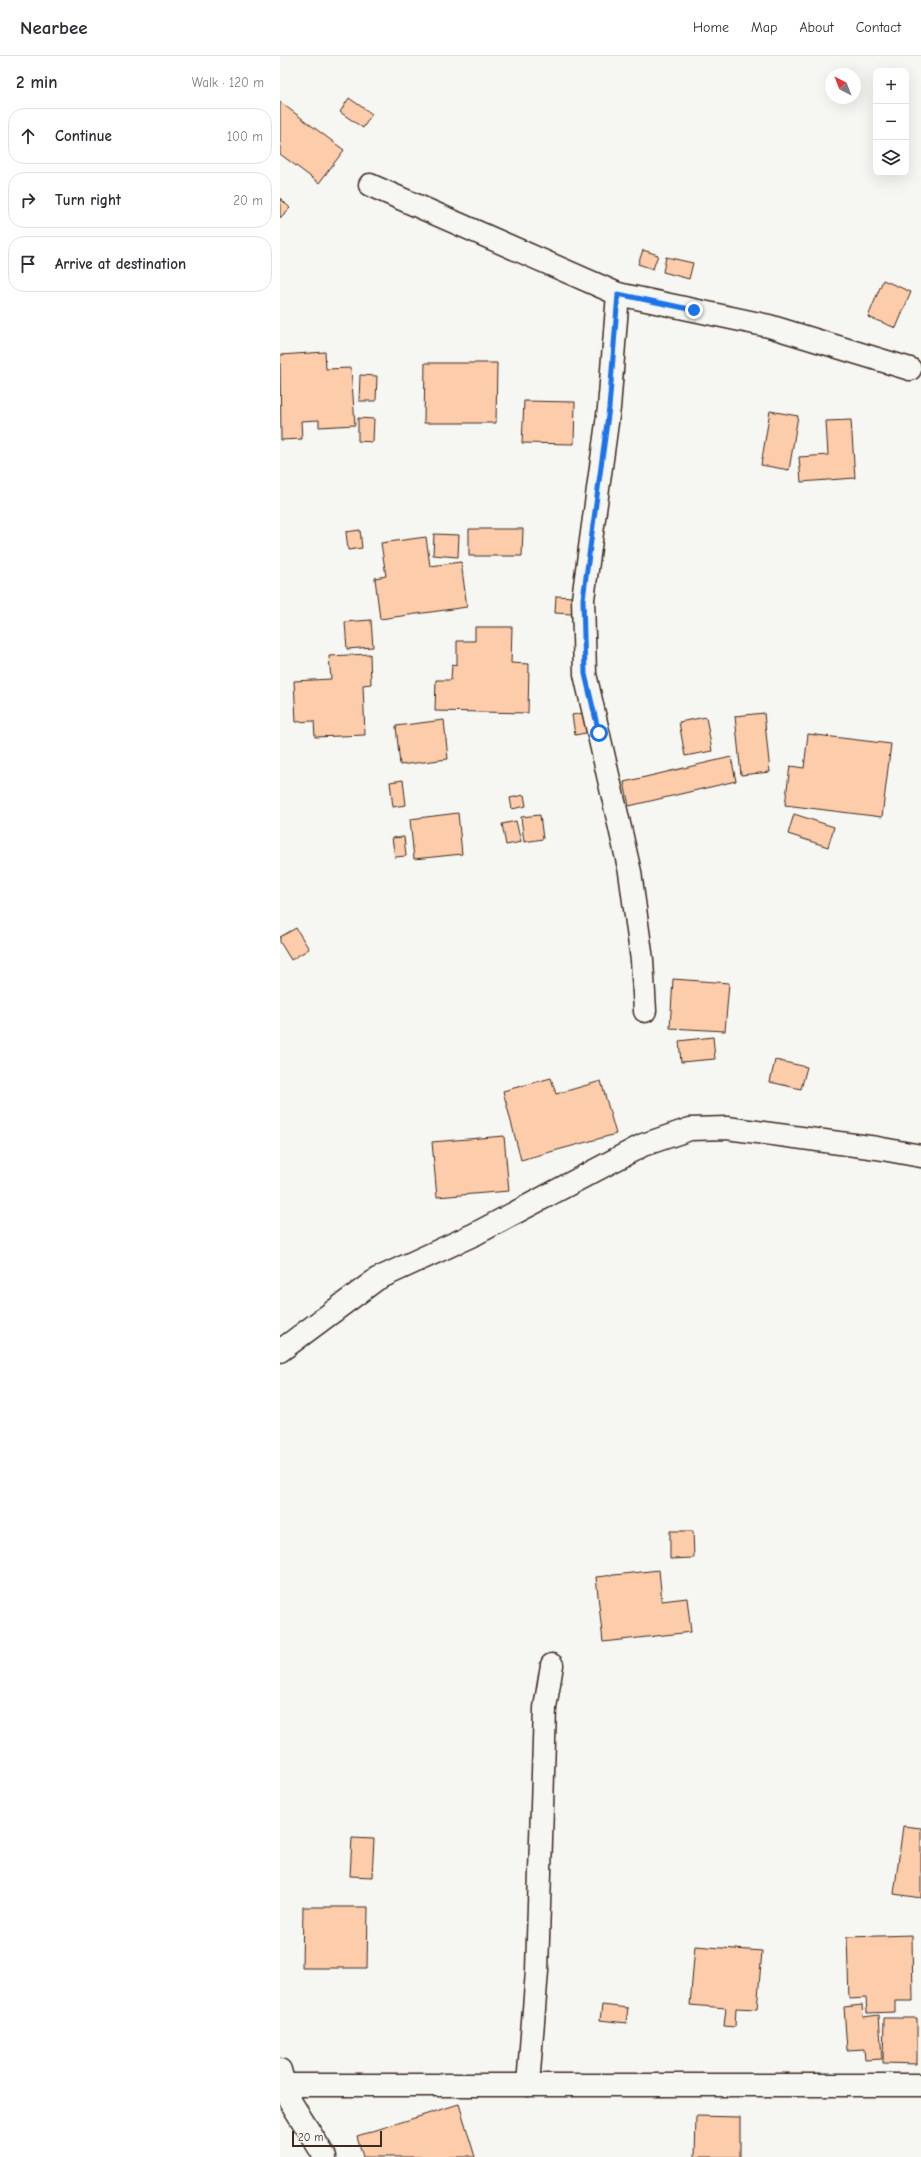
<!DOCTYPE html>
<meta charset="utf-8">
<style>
body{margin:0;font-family:"Comic Neue",sans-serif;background:#f7f7f7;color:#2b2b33}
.controls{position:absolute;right:12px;top:12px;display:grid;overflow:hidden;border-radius:8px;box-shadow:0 4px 16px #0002}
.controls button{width:36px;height:36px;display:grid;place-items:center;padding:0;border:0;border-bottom:1px solid #e1e1e2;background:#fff;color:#2b2b33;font:20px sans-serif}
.compass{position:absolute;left:545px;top:12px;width:36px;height:36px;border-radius:50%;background:#fff;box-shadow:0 4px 16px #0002;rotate:318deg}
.scale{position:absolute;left:12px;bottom:10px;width:90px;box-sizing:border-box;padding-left:4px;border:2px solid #3b2a1e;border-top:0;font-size:11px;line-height:14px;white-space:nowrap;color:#3b2a1e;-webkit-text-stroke:3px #f6f6f2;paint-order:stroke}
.stop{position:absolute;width:12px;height:12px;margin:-9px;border:3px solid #1a73e8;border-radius:50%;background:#fff}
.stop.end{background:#1a73e8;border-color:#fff;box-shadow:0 1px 4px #0008}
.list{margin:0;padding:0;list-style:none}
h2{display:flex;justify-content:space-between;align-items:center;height:52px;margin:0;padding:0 16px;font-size:17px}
h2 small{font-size:13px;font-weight:400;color:#7c7c81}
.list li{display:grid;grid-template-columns:26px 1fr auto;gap:12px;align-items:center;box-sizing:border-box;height:56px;margin:0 8px 8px;padding:0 8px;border:1px solid #e1e1e2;border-radius:16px}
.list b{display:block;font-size:15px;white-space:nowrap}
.list em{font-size:13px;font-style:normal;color:#7c7c81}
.icon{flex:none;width:22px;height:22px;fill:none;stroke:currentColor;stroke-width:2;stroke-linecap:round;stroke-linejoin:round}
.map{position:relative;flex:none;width:641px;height:2101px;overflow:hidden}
header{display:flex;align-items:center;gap:24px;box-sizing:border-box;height:56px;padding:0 20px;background:#fff;border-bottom:1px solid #e1e1e2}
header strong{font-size:19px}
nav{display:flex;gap:22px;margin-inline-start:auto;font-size:14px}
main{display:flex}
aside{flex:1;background:#fff}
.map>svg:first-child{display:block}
</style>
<header>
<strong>Nearbee</strong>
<nav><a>Home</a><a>Map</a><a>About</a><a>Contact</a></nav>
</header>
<main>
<aside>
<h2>2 min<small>Walk · 120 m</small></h2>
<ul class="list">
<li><svg class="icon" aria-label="ahead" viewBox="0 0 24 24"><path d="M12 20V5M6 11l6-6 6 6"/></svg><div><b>Continue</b></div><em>100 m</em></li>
<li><svg class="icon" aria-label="right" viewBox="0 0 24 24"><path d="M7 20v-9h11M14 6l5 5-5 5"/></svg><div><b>Turn right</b></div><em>20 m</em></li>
<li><svg class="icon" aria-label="arrive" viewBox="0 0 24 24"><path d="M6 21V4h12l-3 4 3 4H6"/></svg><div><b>Arrive at destination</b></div></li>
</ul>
</aside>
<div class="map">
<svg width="641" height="2101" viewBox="0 0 641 2101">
<rect width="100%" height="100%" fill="#f6f6f2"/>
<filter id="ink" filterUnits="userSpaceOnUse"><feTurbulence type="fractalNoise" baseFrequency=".025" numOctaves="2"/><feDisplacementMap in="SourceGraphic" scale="8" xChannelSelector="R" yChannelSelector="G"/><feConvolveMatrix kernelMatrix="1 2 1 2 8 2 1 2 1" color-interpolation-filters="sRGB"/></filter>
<g filter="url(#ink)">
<!-- building -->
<g fill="#fcccab" stroke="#3b2a1e">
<path d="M69 42 92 58 83 72 60 56Z"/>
<path d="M0 46 64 94 39 127 0 98Z"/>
<path d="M0 142 10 152 0 162Z"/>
<path d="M363 194 378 199 373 213 358 208Z"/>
<path d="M386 201 413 207 409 223 383 216Z"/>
<path d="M603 224 631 236 616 272 588 261Z"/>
<path d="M45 296 46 313 71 312 75 369 39 371V364L21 365 22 383 1 384 0 299Z"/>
<path d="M145 307H217L216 367H144Z"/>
<path d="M80 319 97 320 96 345H79Z"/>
<path d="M244 345 295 346 294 388 242 387Z"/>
<path d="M490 355 518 360 509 414 481 409Z"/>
<path d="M78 362 94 363 93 386 78 385Z"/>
<path d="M571 364 575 422 521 426 519 401 548 399 546 365Z"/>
<path d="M189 473H243L242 500H189Z"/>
<path d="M80 474 82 492 68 494 66 476Z"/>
<path d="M154 478 179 479 178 501 153 499Z"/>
<path d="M146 481 150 510 181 506 187 551 100 563 95 522 106 520 101 487Z"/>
<path d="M276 540 293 541 292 558 275 557Z"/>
<path d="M91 564 93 591 67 593 65 566Z"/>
<path d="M195 571H232L231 607 249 608 248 657 155 655 156 624H171L172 608 177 609V585H195Z"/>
<path d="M90 598 91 628 83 629 85 679 35 681 34 665 16 666 14 625 51 623 49 600Z"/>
<path d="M308 656 311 676 295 679 292 659Z"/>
<path d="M484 657 490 716 461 719 455 660Z"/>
<path d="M426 661 432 695 405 700 399 666Z"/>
<path d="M164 664 168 703 120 709 116 670Z"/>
<path d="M528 678 611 688 602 761 505 749 510 710 524 712Z"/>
<path d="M451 701 456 725 349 750 344 726Z"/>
<path d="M123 724 126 749 113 751 110 726Z"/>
<path d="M244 739 246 750 232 753 230 742Z"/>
<path d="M178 757 182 798 134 803 130 763Z"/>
<path d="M514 758 554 771 548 791 508 778Z"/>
<path d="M260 759 263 783 244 786 241 761Z"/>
<path d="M236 765 241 786 226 789 222 768Z"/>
<path d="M124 781 126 800 115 801 112 782Z"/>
<path d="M16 872 29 893 11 904 0 886V881Z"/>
<path d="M393 923 449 927 445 975 390 972Z"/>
<path d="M433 981 435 1003 401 1006 399 985Z"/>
<path d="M495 1004 527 1011 521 1033 490 1026Z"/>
<path d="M271 1022 276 1038 321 1025 336 1078 241 1104 223 1035Z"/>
<path d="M224 1080 229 1135 157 1141 152 1086Z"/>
<path d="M390 1475H413L414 1502 390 1503Z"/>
<path d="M379 1514 382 1545 407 1542 411 1576 323 1586 316 1521Z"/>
<path d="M623 1770 641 1772V1842L614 1838Z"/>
<path d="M72 1782 94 1783 92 1821 70 1820Z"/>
<path d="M23 1851H88L87 1912H22Z"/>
<path d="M632 1879 633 1945H615V1956L587 1957 586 1942 569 1943 567 1881Z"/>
<path d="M415 1890 482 1895 477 1953 456 1952 455 1971 444 1970 446 1952 410 1949Z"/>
<path d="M322 1949 348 1952 346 1967 320 1964Z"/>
<path d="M582 1949 583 1961 599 1959 602 2003 585 2004 584 1993 567 1994 564 1951Z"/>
<path d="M604 1962H637V2008L603 2007Z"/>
<path d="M179 2048 195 2101H83L77 2080Z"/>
<path d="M416 2060 460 2061V2101H415Z"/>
</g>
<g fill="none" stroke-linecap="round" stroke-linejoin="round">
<!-- minor casing -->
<g stroke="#3b2a1e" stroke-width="25">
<g id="minor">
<path d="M90 129 338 238 489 270 630 313"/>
<path d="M338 238 329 352 303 543 305 618 350 816 362 904 365 955"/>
<path d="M0 1295 97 1223 195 1178 363 1089 410 1073 447 1072 597 1092 641 1100"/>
<path d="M0 2014 7 2040 45 2101"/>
<path d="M4 2029H641"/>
<path d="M248 2029 257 1915 265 1652 272 1609"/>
</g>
</g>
<!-- minor -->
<use href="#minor" stroke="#f6f6f2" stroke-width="22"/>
</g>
</g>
<g fill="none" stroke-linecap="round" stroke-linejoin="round" filter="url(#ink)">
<!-- route -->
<path stroke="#1a73e8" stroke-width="5" d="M319 677 305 618 303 543 329 352 338 238 414 254"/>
</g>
</svg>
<div class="controls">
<button>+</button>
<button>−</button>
<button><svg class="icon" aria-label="layers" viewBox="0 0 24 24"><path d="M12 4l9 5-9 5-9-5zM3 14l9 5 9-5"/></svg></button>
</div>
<svg class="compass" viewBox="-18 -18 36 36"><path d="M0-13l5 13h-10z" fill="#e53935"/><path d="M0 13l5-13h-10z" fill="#7c7c81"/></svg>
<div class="scale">20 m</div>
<div class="stop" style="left:319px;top:677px"></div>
<div class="stop end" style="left:414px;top:254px"></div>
</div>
</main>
